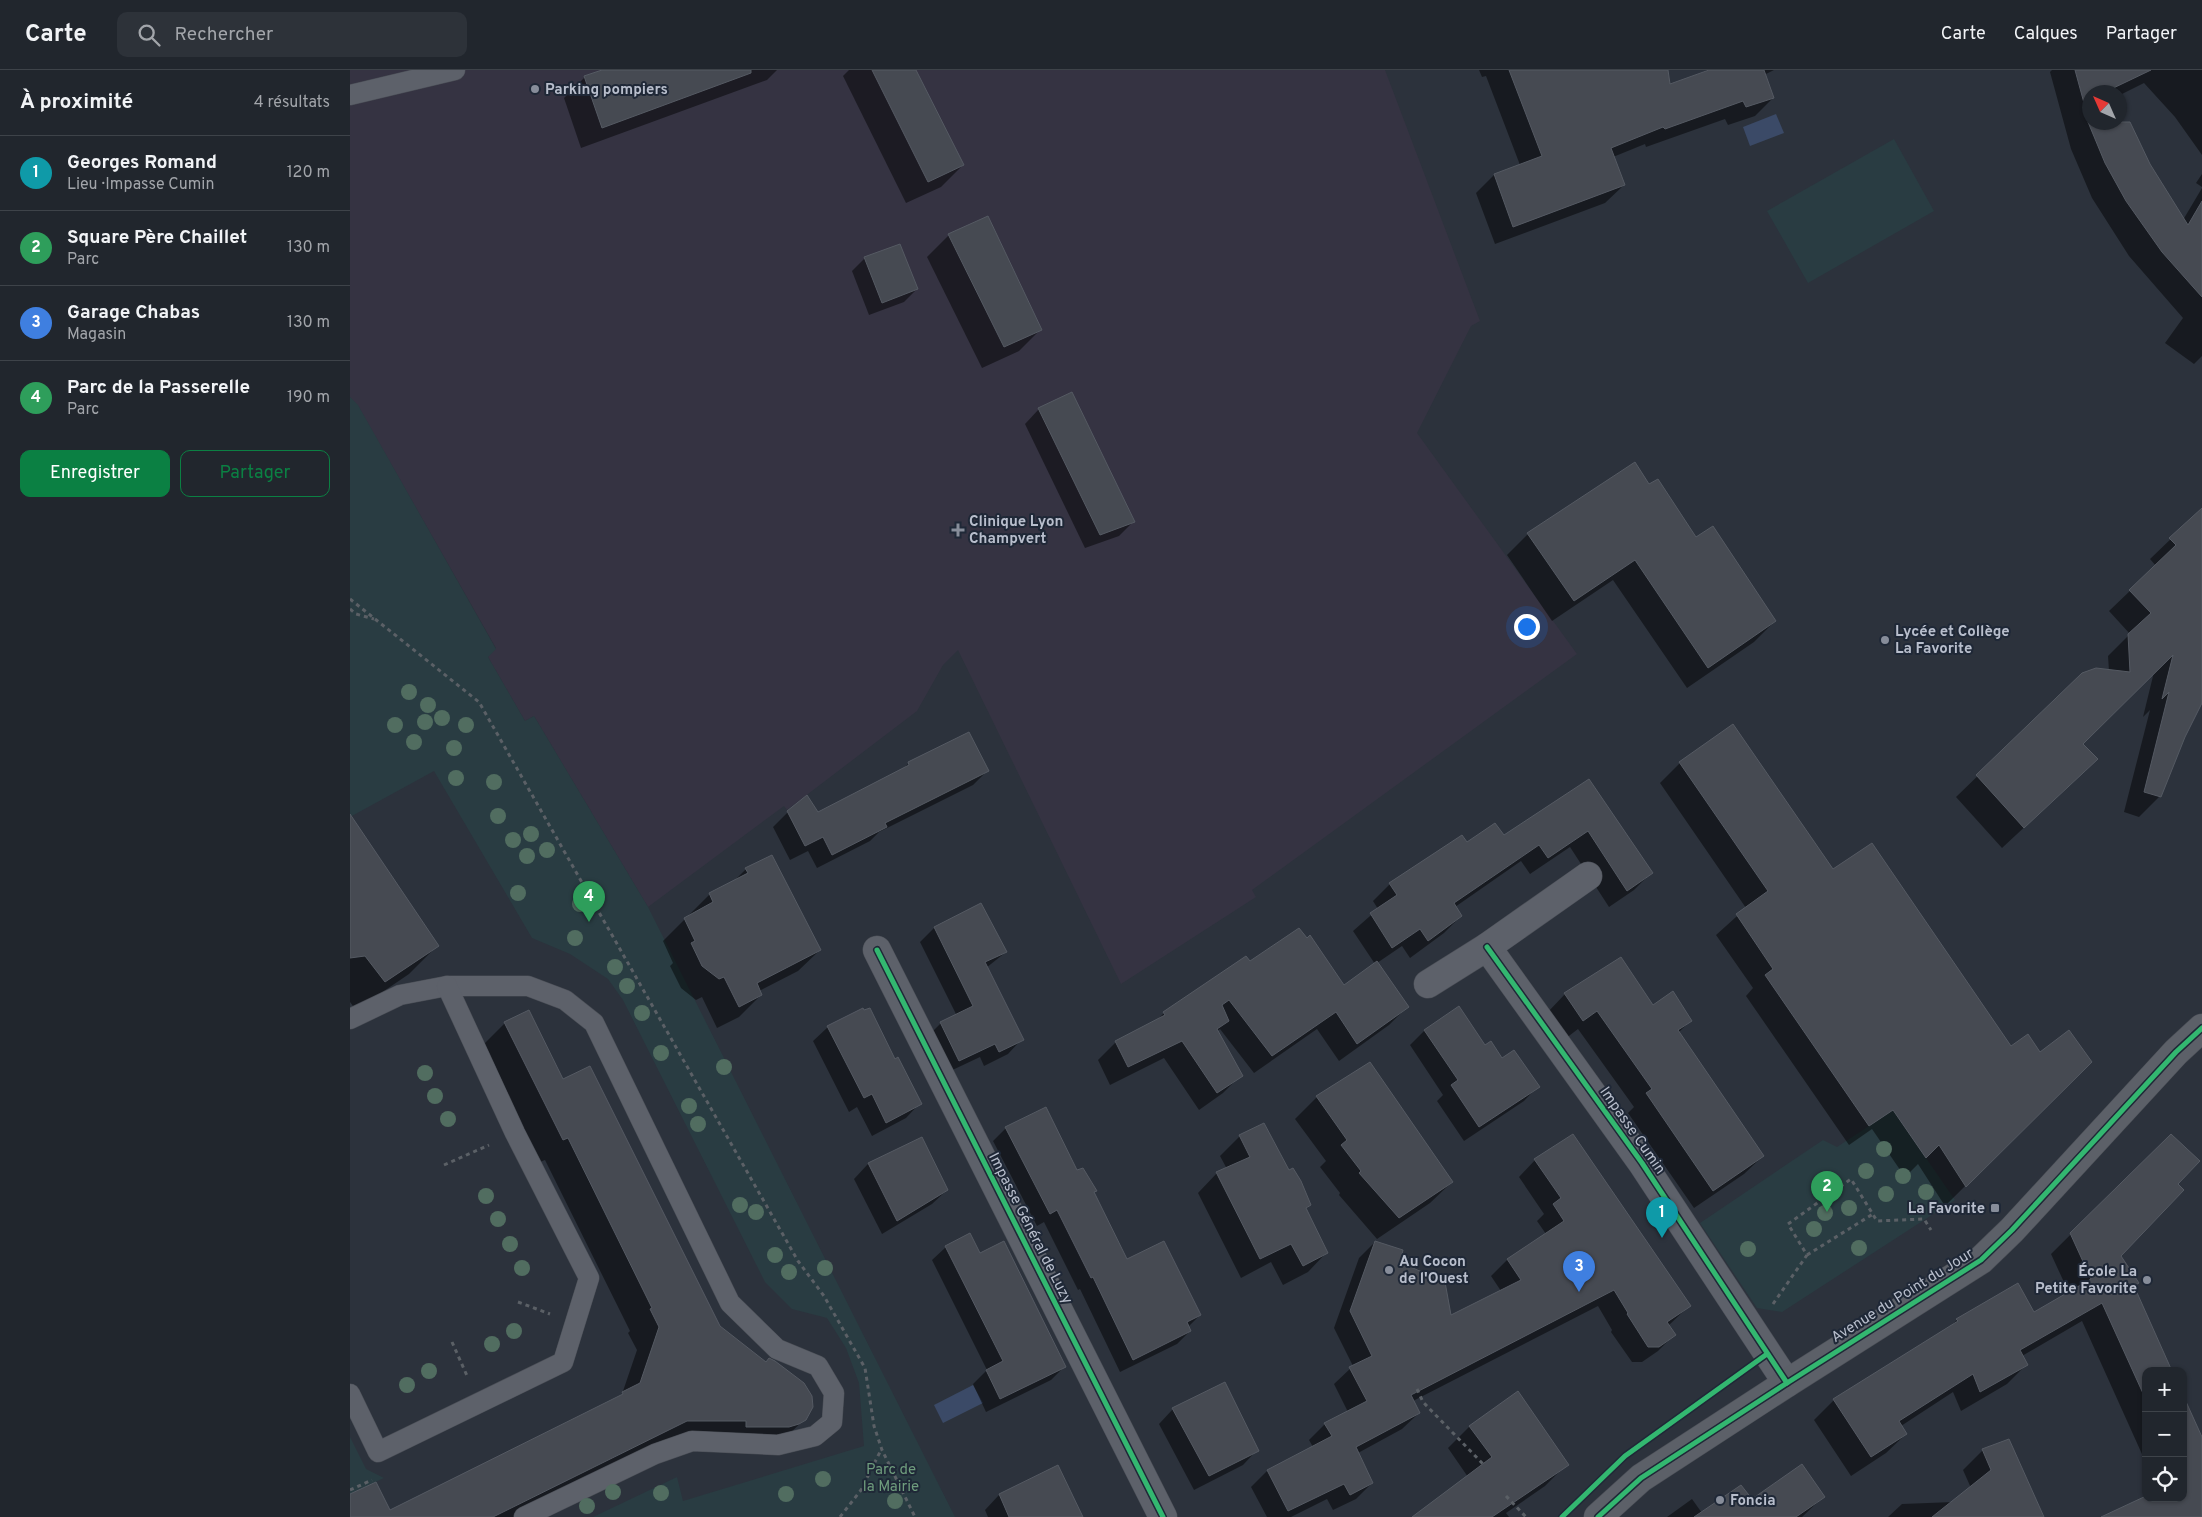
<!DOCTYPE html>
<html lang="fr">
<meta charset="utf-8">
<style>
body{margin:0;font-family:Overpass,sans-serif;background:#2d3239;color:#f1f3f6}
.controls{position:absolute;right:15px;bottom:15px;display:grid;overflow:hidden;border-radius:10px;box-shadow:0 1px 4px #0004}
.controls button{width:45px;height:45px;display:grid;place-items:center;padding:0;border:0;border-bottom:1px solid #3e4349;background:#21262d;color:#f1f3f6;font:25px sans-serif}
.compass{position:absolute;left:1732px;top:15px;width:45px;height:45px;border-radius:50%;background:#21262d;box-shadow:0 1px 4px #0004;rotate:315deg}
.you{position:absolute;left:1176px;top:556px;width:18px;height:18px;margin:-12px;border:4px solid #fff;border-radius:50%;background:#1a73e8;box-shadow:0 0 0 8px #1a73e833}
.badge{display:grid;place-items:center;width:32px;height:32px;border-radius:50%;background:#0b8043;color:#fff;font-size:16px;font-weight:700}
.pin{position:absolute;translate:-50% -41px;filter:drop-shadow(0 1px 2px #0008)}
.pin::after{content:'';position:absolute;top:26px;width:18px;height:15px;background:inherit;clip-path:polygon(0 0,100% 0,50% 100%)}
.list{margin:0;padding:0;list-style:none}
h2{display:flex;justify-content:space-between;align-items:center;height:65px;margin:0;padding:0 20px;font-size:21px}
h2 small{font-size:16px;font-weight:400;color:#a2a5aa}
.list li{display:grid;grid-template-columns:32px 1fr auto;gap:15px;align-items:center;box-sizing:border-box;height:75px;padding:0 20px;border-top:1px solid #3e4349}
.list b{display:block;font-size:19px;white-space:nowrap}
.list p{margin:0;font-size:16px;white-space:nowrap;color:#a2a5aa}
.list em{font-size:16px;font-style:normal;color:#a2a5aa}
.actions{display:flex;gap:10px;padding:15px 20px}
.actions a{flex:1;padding:11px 0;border:1px solid #0b8043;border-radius:10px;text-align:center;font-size:18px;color:#0b8043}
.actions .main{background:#0b8043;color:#fff}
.icon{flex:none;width:28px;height:28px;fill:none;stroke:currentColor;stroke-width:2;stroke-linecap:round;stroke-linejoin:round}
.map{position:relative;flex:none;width:1852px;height:1447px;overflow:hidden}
header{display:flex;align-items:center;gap:30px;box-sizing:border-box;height:70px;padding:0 25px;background:#21262d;border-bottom:1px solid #3e4349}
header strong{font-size:24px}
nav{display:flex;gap:28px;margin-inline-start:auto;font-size:18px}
.search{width:350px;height:45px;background:#2d3239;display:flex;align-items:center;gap:12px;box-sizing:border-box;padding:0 18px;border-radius:10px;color:#a2a5aa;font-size:19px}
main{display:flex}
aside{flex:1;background:#21262d}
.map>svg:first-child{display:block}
</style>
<header>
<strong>Carte</strong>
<div class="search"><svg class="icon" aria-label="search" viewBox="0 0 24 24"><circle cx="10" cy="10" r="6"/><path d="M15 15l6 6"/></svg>Rechercher</div>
<nav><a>Carte</a><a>Calques</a><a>Partager</a></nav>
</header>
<main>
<aside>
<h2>À proximité<small>4 résultats</small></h2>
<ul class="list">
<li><span class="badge" style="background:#0f9aa8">1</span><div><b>Georges Romand</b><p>Lieu · Impasse Cumin</p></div><em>120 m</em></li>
<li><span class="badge" style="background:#2e9e5b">2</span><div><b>Square Père Chaillet</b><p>Parc</p></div><em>130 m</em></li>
<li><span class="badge" style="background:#3f7fe0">3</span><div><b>Garage Chabas</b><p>Magasin</p></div><em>130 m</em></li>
<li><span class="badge" style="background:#2e9e5b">4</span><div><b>Parc de la Passerelle</b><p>Parc</p></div><em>190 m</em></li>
</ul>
<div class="actions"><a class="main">Enregistrer</a><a>Partager</a></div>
</aside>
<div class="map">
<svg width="1852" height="1447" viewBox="0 0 1852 1447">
<rect width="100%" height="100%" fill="#2c323c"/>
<!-- medical -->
<path fill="#353342" d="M0 0H1035L1130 251 1121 256 1067 363 1227 584 902 820 906 827 771 914 608 580 593 595 567 641 437 740 434 736 298 837 184 646 175 651 138 587 146 578 8 336 0 327Z"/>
<!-- green -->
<g fill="#293c42">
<path d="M1544 69 1584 141 1458 213 1417 141Z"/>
<path d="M0 327 8 335 146 579 138 587 175 651 184 646 298 837 605 1447H243L327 1407 333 1431 514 1376 509 1313 496 1278 477 1248 442 1239 415 1212 273 930 258 909 220 884 182 868 84 701 0 747Z"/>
<path d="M1543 1040 1605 1130 1432 1242 1407 1238 1350 1153 1473 1070 1487 1077Z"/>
<path d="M0 1367 16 1399 34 1408 0 1424Z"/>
</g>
<!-- water -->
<g fill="#3b4a67">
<path d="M1426 44 1434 63 1400 76 1393 57Z"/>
<path d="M623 1315 633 1333 593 1353 584 1335Z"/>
</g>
<!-- shadow -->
<g fill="#0007">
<path d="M254 0H427L417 10 231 78 214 28 235 7Z"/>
<path d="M499 0H564L613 95 591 117 556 133 493 6Z"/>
<path d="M1129 0H1306L1312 18 1358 0H1424L1414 5 1423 28 1405 46 1378 55 1375 49 1296 77 1295 74 1263 87 1274 115 1255 133 1145 174 1126 123 1144 105 1170 95 1136 6 1132 7Z"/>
<path d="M1702 0H1852V85L1825 47 1794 13 1770 25V22H1740V52H1770V49L1833 150 1852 118V286L1844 294 1815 273 1833 248 1779 186 1742 128 1721 79 1700 2Z"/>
<path d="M1852 104V117L1846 113Z"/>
<path d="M599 165 691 259 669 281 632 298 577 187Z"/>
<path d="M515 188 567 219 554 232 519 245 502 201Z"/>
<path d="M689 339 783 452 769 466 735 478 675 354Z"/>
<path d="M1299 416 1345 468 1425 551 1404 572 1337 618 1263 510 1202 551 1157 485 1178 464Z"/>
<path d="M1852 439V632L1843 646 1810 726 1789 747 1774 742 1800 640 1793 647 1804 602 1731 674 1725 710 1652 778 1606 727 1733 604 1759 601 1758 586 1780 564 1759 541 1806 496 1800 489Z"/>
<path d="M1383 656 1483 801 1660 978 1741 991 1595 1136 1568 1094 1555 1107 1522 1059 1499 1075 1396 926 1403 918 1366 865 1396 838 1310 713 1330 693Z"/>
<path d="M559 693 637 701 623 715 529 762 520 771 467 798 458 781 440 790 423 757 438 742 468 743 552 700Z"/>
<path d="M1239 710 1301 803 1284 820 1259 837 1220 777 1180 804 1171 791 1105 837 1111 846 1094 863 1060 888 1052 876 1027 893 1057 937 1039 955 989 991 967 959 904 1003 870 959 867 961 891 1005 873 1023 849 1040 814 988 760 1015 748 990 766 972 805 952 814 943 899 893 994 916 1025 894 1003 861 1028 839 1023 831 1040 814 1117 773 1153 767Z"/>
<path d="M0 775 87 876 59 904 6 940 0 932Z"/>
<path d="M396 799 470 880 448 901 409 921 411 925 389 947 367 958 352 927 346 930 331 918 320 896 323 893 313 871 360 824 383 812Z"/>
<path d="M584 858 656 882 636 898 672 969 658 984 634 996 630 987 594 1004 576 968 591 953 607 946 570 872Z"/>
<path d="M1215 924 1303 937 1341 950 1328 963 1413 1086 1394 1104 1344 1138 1278 1043 1284 1037 1228 959 1215 969 1197 943Z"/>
<path d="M1108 937 1134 976 1188 1016 1174 1031 1114 1071 1087 1031 1093 1025 1060 975 1074 961Z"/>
<path d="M155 953 212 1011 369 1257 459 1345 435 1368 313 1373 164 1447H0V1426L39 1442 267 1329 272 1324 287 1280 278 1263 280 1261 195 1090 190 1092 132 976Z"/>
<path d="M478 957 545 990 570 1033 556 1048 522 1066 507 1037 499 1042 463 971Z"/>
<path d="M1019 994 1102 1112 1080 1133 1027 1169 989 1125 990 1123 970 1097 976 1091 945 1049 967 1027Z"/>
<path d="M913 1055 938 1102 960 1135 955 1140 977 1182 958 1202 933 1215 921 1192 891 1208 848 1123 867 1103 877 1099 870 1086 890 1066Z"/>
<path d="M656 1058 727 1102 745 1121 743 1123 777 1191 850 1245 838 1257 840 1261 827 1274 770 1302 730 1219 728 1220 694 1152 687 1156 643 1071Z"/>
<path d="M1222 1065 1339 1236 1318 1256 1324 1265 1308 1281 1292 1292H1282L1261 1262 1262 1260 1248 1236 1063 1331 1069 1343 1052 1359 1008 1383 1022 1413 1006 1429 983 1440 977 1429 941 1447H917L901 1417 917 1401 963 1377 959 1370 975 1354 998 1342 984 1314 1003 1296 984 1258 1009 1188 1025 1172 1051 1185 1055 1195 1100 1247 1151 1221 1141 1206 1157 1190 1196 1164 1187 1151 1194 1144 1169 1107 1185 1090Z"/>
<path d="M1821 1065 1826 1114 1770 1186 1796 1301V1393L1732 1251 1672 1286 1676 1295 1657 1314 1611 1341 1603 1322 1551 1356 1556 1364 1536 1383 1501 1406 1464 1350 1484 1330 1600 1257 1607 1250 1683 1244 1719 1223 1701 1184Z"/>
<path d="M571 1069 597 1120 582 1134 532 1164 504 1109 518 1094Z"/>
<path d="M596 1177 629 1185 715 1296 701 1310 636 1342 623 1314 637 1300 582 1190Z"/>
<path d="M1167 1323 1217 1394 1195 1416 1156 1443 1159 1447H1069L1118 1407 1098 1378 1119 1357Z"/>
<path d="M823 1339 907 1380 893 1395 844 1420 809 1354Z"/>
<path d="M1658 1371 1692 1447H1538L1552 1434 1603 1432 1621 1418 1613 1400 1633 1380Z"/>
<path d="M707 1397 731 1447H638L635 1440 649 1425Z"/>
<path d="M1473 1427 1452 1447H1317L1342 1429 1352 1443 1402 1431Z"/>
</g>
<!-- building -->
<g fill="#464a52" stroke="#555a63">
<path d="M252 0H401V3L252 58 234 6Z"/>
<path d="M522 0H566L614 95 578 112Z"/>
<path d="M1159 0H1318L1320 14 1359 0H1414L1424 28 1396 37 1393 31 1315 59 1313 57 1261 78 1275 115 1163 157 1144 104 1192 86Z"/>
<path d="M1725 0H1801L1755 22H1740V30L1734 33Z"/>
<path d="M1738 52H1780L1800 94 1838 155 1852 131V227L1812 182 1776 131 1755 93Z"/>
<path d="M638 146 692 260 654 277 598 164Z"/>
<path d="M550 174 568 219 532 233 514 187Z"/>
<path d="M722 322 785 452 750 465 688 338Z"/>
<path d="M1285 392 1299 414 1308 409 1346 467 1363 456 1426 551 1358 598 1285 490 1224 531 1177 463Z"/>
<path d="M1852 438V633L1835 667 1811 727 1794 722 1819 622 1812 629 1823 585 1733 674 1748 689 1674 758 1626 705 1732 603 1746 598 1780 602 1778 564 1801 543 1779 520 1826 475 1819 468Z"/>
<path d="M1383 654 1483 799 1522 773 1661 976 1678 964 1690 982 1719 960 1742 992 1616 1117 1589 1075 1576 1088 1543 1040 1519 1056 1415 905 1423 899 1386 844 1418 821 1329 692Z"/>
<path d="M619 662 639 701 535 753 537 757 482 785 473 767 455 776 437 741 457 725 468 742 559 695 558 692Z"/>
<path d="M1239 709 1303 803 1277 821 1238 761 1198 788 1189 775 1104 833 1112 846 1078 871 1070 859 1042 878 1020 843 1047 825 1039 813 1112 765 1117 772 1145 753 1154 765Z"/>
<path d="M0 744 89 876 35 912 15 886 0 888Z"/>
<path d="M422 785 471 880 407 913 412 925 389 937 374 907 369 909 352 896 341 873 345 871 334 848 363 832 359 823 398 803 395 798Z"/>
<path d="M631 833 657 882 635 892 674 970 649 982 645 974 609 991 590 952 623 936 584 857Z"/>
<path d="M949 858 957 868 960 865 994 915 1027 891 1059 937 1007 974 986 942 922 986 879 930 872 935 879 951 867 959 893 1006 867 1023 832 971 778 997 765 971 815 945 813 942 896 886 900 891Z"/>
<path d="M1271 887 1303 935 1323 921 1342 951 1328 960 1414 1086 1363 1121 1296 1023 1302 1019 1247 941 1233 951 1214 923Z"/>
<path d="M1109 936 1135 975 1141 971 1152 988 1164 980 1190 1017 1129 1057 1101 1015 1108 1010 1074 960Z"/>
<path d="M513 938 514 940 520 938 545 989 548 987 572 1034 536 1053 522 1024 514 1028 477 956Z"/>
<path d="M179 940 213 1009 240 996 370 1256 416 1292 419 1288 425 1291 454 1313 462 1326 463 1337 456 1350 449 1354 439 1357H396V1351H337L143 1447H0V1424L26 1412 40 1440 273 1324 272 1322 290 1313 309 1257 300 1239 302 1238 218 1068 213 1070 154 952Z"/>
<path d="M1020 992 1103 1112 1049 1148 1009 1103 1011 1101 991 1075 997 1070 966 1026Z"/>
<path d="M696 1037 727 1100 733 1098 747 1121 744 1122 777 1189 814 1171 851 1245 837 1252 841 1261 783 1290 743 1207 741 1208 707 1140 700 1144 655 1057Z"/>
<path d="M914 1053 939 1100 943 1098 951 1111 961 1135 956 1138 978 1183 953 1196 941 1174 910 1189 866 1102 900 1087 889 1065Z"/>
<path d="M1223 1064 1341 1236 1317 1252 1326 1265 1309 1277H1298L1277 1244 1278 1243 1264 1220 1061 1325 1070 1343 1006 1377 1023 1413 1000 1425 994 1414 938 1441 917 1400 982 1366 974 1353 1017 1331 999 1297 1022 1286 1000 1241 1025 1171 1053 1180 1052 1184 1058 1187 1056 1195 1095 1212 1101 1245 1171 1210 1157 1189 1214 1151 1203 1134 1211 1128 1184 1089Z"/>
<path d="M1821 1064 1850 1091 1828 1114 1834 1120 1771 1186 1789 1213 1784 1216 1822 1301H1796V1330L1752 1233 1670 1280 1678 1295 1630 1322 1623 1304 1549 1351 1557 1364 1521 1387 1483 1329 1608 1251 1606 1249 1668 1213 1684 1242 1741 1209 1720 1163Z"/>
<path d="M572 1067 598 1120 547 1151 518 1093Z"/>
<path d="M620 1163 630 1183 654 1171 716 1297 650 1329 636 1300 653 1291 595 1176Z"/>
<path d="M875 1312 909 1381 859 1406 822 1338Z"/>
<path d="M1168 1321 1219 1395 1142 1447H1062L1142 1387 1119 1356Z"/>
<path d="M1833 1325 1852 1367V1447H1751L1796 1426V1428H1833Z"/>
<path d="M1659 1369 1694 1447H1582L1641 1400 1632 1379Z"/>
<path d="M1452 1394 1475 1427 1446 1447H1344L1391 1415 1402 1429Z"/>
<path d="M708 1395 733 1447H659L649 1424Z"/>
</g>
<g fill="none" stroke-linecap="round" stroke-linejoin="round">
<!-- lane casing -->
<g stroke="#494d55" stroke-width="21">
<g id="lane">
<path d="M0 25 105 0"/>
<path d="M0 949 50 925 97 916H178L215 930 244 953 380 1233 427 1279 468 1296 484 1323 482 1352 465 1366 428 1375 342 1371 305 1384 174 1447"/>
<path d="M0 1324 28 1382 213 1292 239 1208 165 1063 97 916"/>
</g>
</g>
<!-- street casing -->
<g stroke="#494d55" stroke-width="29">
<g id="street">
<path d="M1137 877 1292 1093 1437 1313"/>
<path d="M527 880 813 1447"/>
<path d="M1078 914 1137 877 1238 806"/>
</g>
</g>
<!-- secondary casing -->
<g stroke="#494d55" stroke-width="29">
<path id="secondary" d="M1248 1447 1291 1408 1437 1313 1631 1190 1662 1160 1826 982 1852 958"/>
</g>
<!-- path -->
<g stroke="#5b6066" stroke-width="3" stroke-dasharray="4 4" stroke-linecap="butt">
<path d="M0 529 129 632 448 1191 474 1226 515 1298 524 1356 532 1380 565 1447"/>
<path d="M0 539 6 544 24 549"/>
<path d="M94 1095 139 1075"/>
<path d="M1457 1185 1523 1144"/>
<path d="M168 1232 200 1244"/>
<path d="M1423 1234 1457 1185 1438 1154 1501 1109 1527 1151 1574 1149 1581 1160"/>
<path d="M102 1272 118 1308"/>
<path d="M1067 1319 1073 1332 1133 1394"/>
<path d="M0 1420 22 1410"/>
<path d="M1156 1426 1176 1447"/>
<path d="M490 1447 511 1420 531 1380"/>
</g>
<!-- lane -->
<use href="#lane" stroke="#5d616a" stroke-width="20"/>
<!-- street -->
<use href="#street" stroke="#5d616a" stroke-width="28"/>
<!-- secondary -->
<use href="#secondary" stroke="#5c6068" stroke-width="28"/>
<!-- cycleway casing -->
<g stroke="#1f2837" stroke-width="8">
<g id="cycleway">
<path d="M1137 877 1292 1093 1437 1313"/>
<path d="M527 880 813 1447"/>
<path d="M1212 1447 1275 1386 1417 1284"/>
<path d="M1248 1447 1291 1408 1437 1313 1631 1190 1662 1160 1826 982 1852 958"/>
</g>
</g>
<!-- cycleway -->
<use href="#cycleway" stroke="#33b770" stroke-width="5"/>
</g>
<!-- trees -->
<g fill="#516d60">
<circle cx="59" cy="622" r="8"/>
<circle cx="78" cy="635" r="8"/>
<circle cx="92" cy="648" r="8"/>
<circle cx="75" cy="652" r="8"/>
<circle cx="45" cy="655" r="8"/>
<circle cx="116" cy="655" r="8"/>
<circle cx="64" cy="672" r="8"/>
<circle cx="104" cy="678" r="8"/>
<circle cx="106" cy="708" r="8"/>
<circle cx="144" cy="712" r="8"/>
<circle cx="148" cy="746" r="8"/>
<circle cx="181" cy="764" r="8"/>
<circle cx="163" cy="770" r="8"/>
<circle cx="197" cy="780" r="8"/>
<circle cx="177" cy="786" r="8"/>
<circle cx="168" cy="823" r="8"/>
<circle cx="230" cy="834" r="8"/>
<circle cx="225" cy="868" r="8"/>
<circle cx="265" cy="897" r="8"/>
<circle cx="277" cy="916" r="8"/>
<circle cx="292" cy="943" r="8"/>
<circle cx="311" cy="983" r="8"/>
<circle cx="374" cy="997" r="8"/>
<circle cx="75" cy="1003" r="8"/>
<circle cx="85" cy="1026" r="8"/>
<circle cx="339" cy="1036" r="8"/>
<circle cx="98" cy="1049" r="8"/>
<circle cx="348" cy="1054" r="8"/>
<circle cx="1534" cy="1079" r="8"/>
<circle cx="1516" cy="1101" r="8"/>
<circle cx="1553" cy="1106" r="8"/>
<circle cx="1576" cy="1122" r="8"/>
<circle cx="1536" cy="1124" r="8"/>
<circle cx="136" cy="1126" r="8"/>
<circle cx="390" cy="1135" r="8"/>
<circle cx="1499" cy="1138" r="8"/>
<circle cx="406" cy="1142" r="8"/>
<circle cx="1475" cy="1143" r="8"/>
<circle cx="148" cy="1149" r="8"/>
<circle cx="1464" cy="1159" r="8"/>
<circle cx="160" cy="1174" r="8"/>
<circle cx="1509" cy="1178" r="8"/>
<circle cx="1398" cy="1179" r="8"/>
<circle cx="425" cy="1185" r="8"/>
<circle cx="172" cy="1198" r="8"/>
<circle cx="475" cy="1198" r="8"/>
<circle cx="439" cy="1202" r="8"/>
<circle cx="164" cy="1261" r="8"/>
<circle cx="142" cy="1274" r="8"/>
<circle cx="79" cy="1301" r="8"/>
<circle cx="57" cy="1315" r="8"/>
<circle cx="473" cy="1409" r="8"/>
<circle cx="263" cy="1422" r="8"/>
<circle cx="311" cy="1423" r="8"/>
<circle cx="436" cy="1424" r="8"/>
<circle cx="545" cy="1431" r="8"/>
<circle cx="237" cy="1436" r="8"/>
</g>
<!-- markers -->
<g fill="#878d9a" stroke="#1f2837" stroke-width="2">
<circle cx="185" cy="19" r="5"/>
<path d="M605.5 452.5h5v5h5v5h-5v5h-5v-5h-5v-5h5z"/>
<circle cx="1535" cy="570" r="5"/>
<rect x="1640" y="1133" width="10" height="10" rx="2.5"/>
<circle cx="1039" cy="1200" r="5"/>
<circle cx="1797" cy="1210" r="5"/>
<circle cx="1370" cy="1430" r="5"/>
</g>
<g text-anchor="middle" stroke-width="4" stroke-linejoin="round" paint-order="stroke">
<!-- poi labels -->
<g font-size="15" font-weight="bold" fill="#b8becc" stroke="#1f2837" text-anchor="start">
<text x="195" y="24">Parking pompiers</text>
<text x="619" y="456">Clinique Lyon<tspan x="619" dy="17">Champvert</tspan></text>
<text x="1545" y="566">Lycée et Collège<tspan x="1545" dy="17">La Favorite</tspan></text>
<text x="1635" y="1143" text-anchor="end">La Favorite</text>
<text x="1049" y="1196">Au Cocon<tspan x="1049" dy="17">de l'Ouest</tspan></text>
<text x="1787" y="1206" text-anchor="end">École La<tspan x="1787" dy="17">Petite Favorite</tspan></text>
<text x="1380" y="1435">Foncia</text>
</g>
<!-- street labels -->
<g font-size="15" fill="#b8becc" stroke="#1f2837">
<text transform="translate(1283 1060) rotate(55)" y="5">Impasse Cumin</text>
<text transform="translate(681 1158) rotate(63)" y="5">Impasse Général de Luzy</text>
<text transform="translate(1552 1225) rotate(-32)" y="5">Avenue du Point du Jour</text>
</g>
<!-- park labels -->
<g font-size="15" fill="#6f9d7d" stroke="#1f2837">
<text x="541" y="1404">Parc de<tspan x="541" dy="17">la Mairie</tspan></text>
</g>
</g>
</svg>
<div class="controls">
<button>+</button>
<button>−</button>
<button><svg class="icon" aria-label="locate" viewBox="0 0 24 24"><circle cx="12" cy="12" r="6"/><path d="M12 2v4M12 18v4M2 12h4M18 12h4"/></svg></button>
</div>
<svg class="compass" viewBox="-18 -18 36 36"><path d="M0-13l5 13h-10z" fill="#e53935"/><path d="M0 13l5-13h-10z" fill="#a2a5aa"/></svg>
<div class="you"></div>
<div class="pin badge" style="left:1312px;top:1168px;background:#0f9aa8">1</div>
<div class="pin badge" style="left:1477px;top:1142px;background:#2e9e5b">2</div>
<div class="pin badge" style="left:1229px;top:1222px;background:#3f7fe0">3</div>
<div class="pin badge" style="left:239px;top:852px;background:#2e9e5b">4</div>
</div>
</main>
